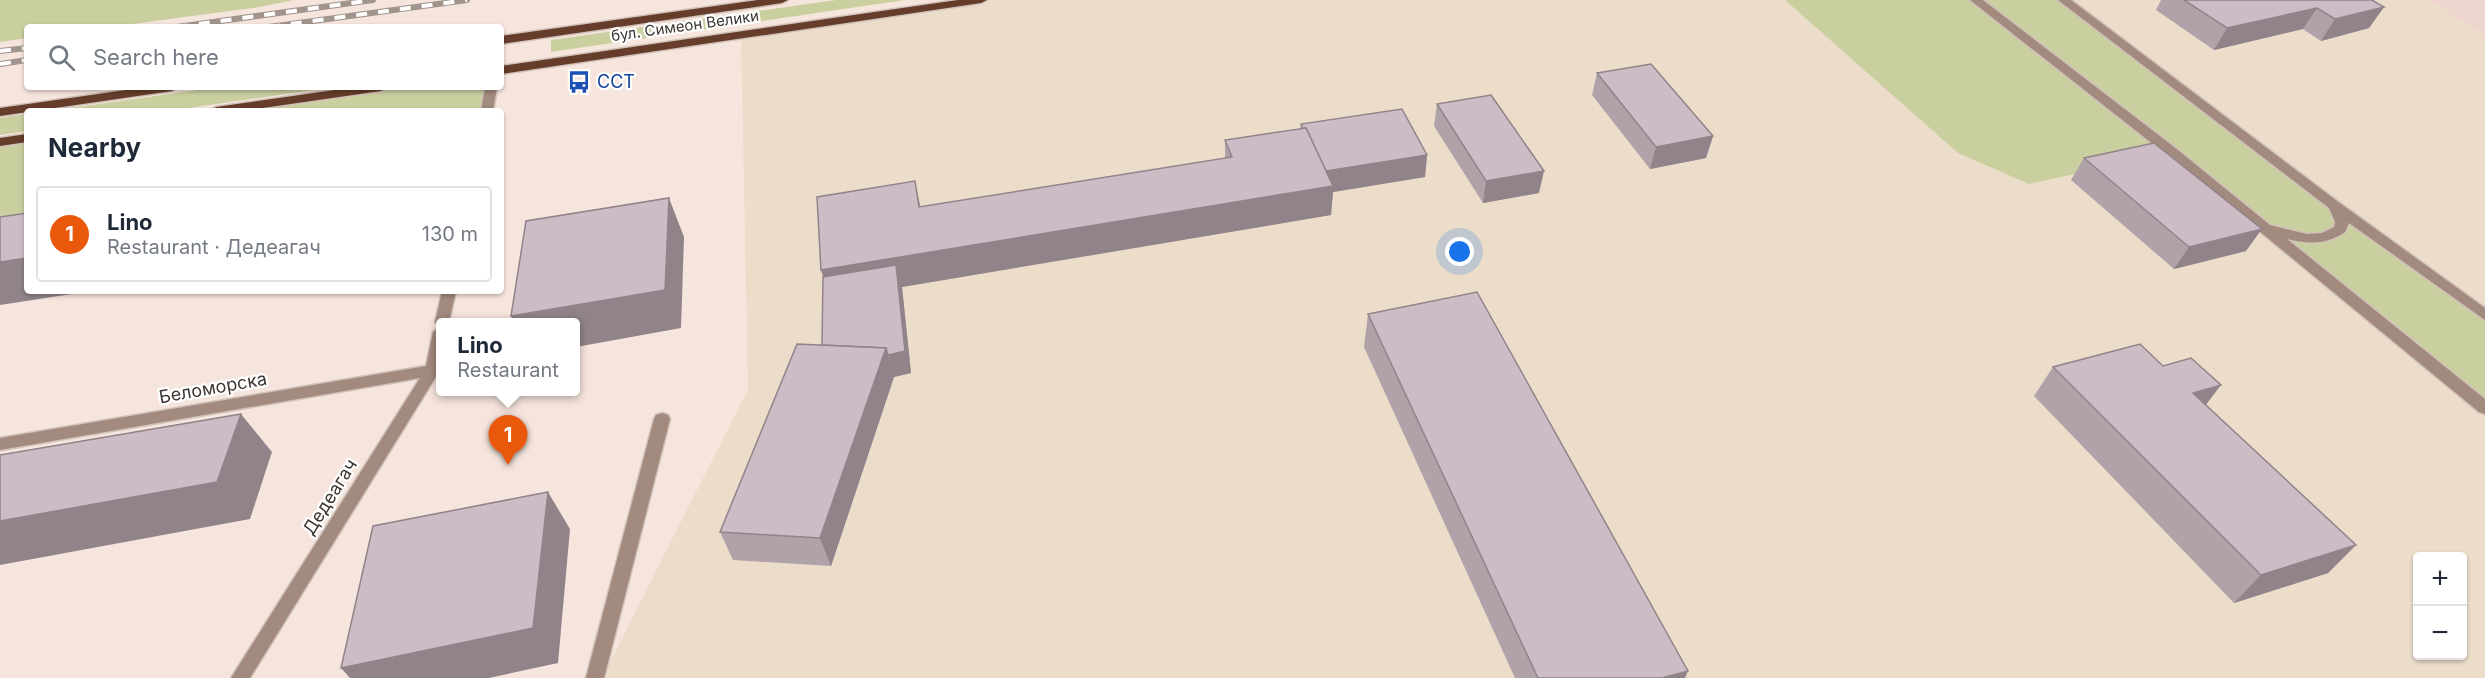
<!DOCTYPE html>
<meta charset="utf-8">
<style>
body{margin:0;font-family:Inter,sans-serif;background:#f2f2f3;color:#1f2937}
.controls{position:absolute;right:18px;bottom:18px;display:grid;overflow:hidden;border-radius:6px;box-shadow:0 2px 4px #0004}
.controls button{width:54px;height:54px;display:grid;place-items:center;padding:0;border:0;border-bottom:2px solid #e0e1e3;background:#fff;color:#1f2937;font:30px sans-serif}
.you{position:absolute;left:1460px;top:252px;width:21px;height:21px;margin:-15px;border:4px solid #fff;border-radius:50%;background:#1a73e8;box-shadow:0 0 0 9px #1a73e833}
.badge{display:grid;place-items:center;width:39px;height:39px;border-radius:50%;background:#ea580c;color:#fff;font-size:20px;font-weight:700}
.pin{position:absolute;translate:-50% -50px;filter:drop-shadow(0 2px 3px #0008)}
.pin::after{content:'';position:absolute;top:32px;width:21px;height:18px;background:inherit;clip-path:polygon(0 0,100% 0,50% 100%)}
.popup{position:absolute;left:436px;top:318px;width:144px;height:78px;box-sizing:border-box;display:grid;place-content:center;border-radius:6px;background:#fff;filter:drop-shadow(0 2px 4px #0005);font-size:20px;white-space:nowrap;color:#747a83}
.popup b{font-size:22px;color:#1f2937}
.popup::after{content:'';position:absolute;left:50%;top:100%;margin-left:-12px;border:12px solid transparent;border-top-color:#fff}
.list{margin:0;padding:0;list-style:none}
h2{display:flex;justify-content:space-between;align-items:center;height:78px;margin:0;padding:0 24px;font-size:26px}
h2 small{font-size:20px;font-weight:400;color:#747a83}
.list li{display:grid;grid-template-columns:39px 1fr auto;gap:18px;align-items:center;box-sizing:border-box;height:96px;margin:0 12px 12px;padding:0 12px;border:2px solid #e0e1e3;border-radius:6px}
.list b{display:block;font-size:22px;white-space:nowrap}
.list p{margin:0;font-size:20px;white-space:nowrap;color:#747a83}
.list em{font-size:20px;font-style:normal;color:#747a83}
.icon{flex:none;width:33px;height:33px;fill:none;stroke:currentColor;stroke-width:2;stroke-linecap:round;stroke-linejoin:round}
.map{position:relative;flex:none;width:2485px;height:678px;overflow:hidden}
.search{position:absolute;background:#fff;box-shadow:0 2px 4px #0004;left:24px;top:24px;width:480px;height:66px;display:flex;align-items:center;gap:15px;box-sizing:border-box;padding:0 21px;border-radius:6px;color:#747a83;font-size:22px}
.panel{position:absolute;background:#fff;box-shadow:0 2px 4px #0004;left:24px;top:108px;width:480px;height:186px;border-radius:6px}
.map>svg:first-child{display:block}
</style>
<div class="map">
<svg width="2485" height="678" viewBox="0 0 2485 678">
<rect width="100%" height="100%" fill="#f6e5dc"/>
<!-- industrial -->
<path fill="#eed6cf" d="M2428 0H2485V36Z"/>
<!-- education -->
<path fill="#ecddca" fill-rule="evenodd" d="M981 0H2428L2485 36V678H602L748 389 741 35ZM2418 556H2462V656H2418Z"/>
<!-- green -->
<g fill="#c9cf9f">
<path d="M0 0H294L259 7 110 27H27V38L0 42Z"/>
<path d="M836 0H905L551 52V40Z"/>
<path d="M1785 0H2064L2485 315V408L2173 153 2029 184 1958 153Z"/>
<path d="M219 87H335L168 111H50Z"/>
<path d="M381 87H491L487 111H216Z"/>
<path d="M27 114V131L0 135V118Z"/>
<path d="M27 138V224L0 229V142Z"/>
</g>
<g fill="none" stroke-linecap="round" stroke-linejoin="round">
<!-- minor casing -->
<g stroke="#d1c2ba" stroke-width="3">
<g id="minor">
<path d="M1970 0H1983L2178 150 2270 225 2307 234 2322 233 2334 227 2335 222 2329 208 2058 0H2071L2337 201 2485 308V320L2349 223 2345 232C2326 245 2308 244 2287 239L2485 399V414L2479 412 2168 156Z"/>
<path d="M485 87H497L493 111H481Z"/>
<path d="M442 291H456L449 322H440V370L250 678H231L420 378 0 450V438L426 366 433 332 440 327 435 322Z"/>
<path d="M662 413 668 415 670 419 604 678H586L654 419 656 415Z"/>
</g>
</g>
<!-- major casing -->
<g stroke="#d1c2ba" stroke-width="3">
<g id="major">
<path d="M758 0H788L782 3 501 44V36Z"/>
<path d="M958 0H987L981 3 501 74V66Z"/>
<path d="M147 87H178L172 91 0 116V108Z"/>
<path d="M356 87H387L381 91 242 111H210L216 107Z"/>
<path d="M27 134V142L0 146V138Z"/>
</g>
</g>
<!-- minor -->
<use href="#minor" fill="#a38a7f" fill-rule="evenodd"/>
<!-- major -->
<use href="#major" fill="#663d2a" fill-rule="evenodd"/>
<!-- rail casing -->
<g stroke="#a0948d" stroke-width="6">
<g id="rail">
<path d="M177 27 373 0"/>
<path d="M269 27 467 0"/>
<path d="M0 51 27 48"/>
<path d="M0 64 27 60"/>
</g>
</g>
<!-- rail -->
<use href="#rail" stroke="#fff" stroke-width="4" stroke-dasharray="11" stroke-linecap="butt"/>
</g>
<!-- wall -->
<g fill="#b0a2a9">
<path d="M2161 0H2372L2384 7 2369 28 2321 41 2303 29 2214 50 2156 10Z"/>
<path d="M1597 73 1713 136 1706 158 1650 169 1592 95Z"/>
<path d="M1437 104 1539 193 1483 203 1434 126Z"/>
<path d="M1301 124 1427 155 1425 177 1333 192 1331 215 902 287 911 373 894 377 831 566 733 560 720 532 822 345 920 207 1225 158V140L1300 129Z"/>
<path d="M2084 158 2246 251 2174 269 2071 180Z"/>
<path d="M1368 314 1685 678H1515L1364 347Z"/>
<path d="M2053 367 2206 405 2356 545 2328 573 2234 603 2034 396Z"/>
</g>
<!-- shaded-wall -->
<g fill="#90848a">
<path d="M2384 7 2369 28 2321 41 2335 19Z"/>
<path d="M2317 8 2303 29 2214 50 2227 28Z"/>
<path d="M1713 136 1706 158 1650 169 1656 147Z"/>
<path d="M1427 155 1425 177 1333 192 1331 215 902 287 911 373 894 377 888 355 905 351 830 299 821 270 1323 171Z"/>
<path d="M1544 171 1539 193 1483 203 1486 181Z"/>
<path d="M915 181 921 210 919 207Z"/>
<path d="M669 198 684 237 681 328 576 347V322H514L511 316Z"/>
<path d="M2262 229 2246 251 2174 269 2189 247Z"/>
<path d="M27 258V291H91L0 305V262Z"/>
<path d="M886 348 894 377 831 566 820 538Z"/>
<path d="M2221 385 2199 414 2193 393Z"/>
<path d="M241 414 272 452 250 519 0 565V521Z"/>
<path d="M548 492 570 529 558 663 489 678H350L341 668Z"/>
<path d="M2356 545 2328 573 2234 603 2261 575Z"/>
<path d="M1688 671 1685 678H1662Z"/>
</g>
<!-- building -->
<g fill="#cdbcc5" stroke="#90848a" stroke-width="1.5">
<path d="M2184 0H2372L2384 7 2335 19 2317 8 2227 28Z"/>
<path d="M1651 64 1713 136 1656 147 1597 73Z"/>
<path d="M1491 95 1544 171 1486 181 1437 104Z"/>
<path d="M1402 109 1427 155 1326 171 1306 128 1303 129 1301 124Z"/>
<path d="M1306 128 1333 186 821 270 817 197 915 181 919 207 1232 157 1225 140Z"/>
<path d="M2154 143 2262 229 2189 247 2084 158Z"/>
<path d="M669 198 665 290 511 316 526 221Z"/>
<path d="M27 213V258L0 262V217Z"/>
<path d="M896 265 905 351 888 355 886 348 822 345 823 277Z"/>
<path d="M1477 292 1688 671 1662 678H1538L1368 314Z"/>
<path d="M797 344 886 348 820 538 720 532Z"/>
<path d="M2140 344 2163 366 2191 358 2221 385 2193 393 2356 545 2261 575 2053 367Z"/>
<path d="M241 414 217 482 0 521V455Z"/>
<path d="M548 492 533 628 341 668 373 526Z"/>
</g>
<!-- icons -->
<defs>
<g id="bus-bare" transform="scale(1.8)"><path d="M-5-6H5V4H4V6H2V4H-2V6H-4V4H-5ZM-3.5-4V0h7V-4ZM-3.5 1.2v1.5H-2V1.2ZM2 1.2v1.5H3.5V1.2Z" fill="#1a4fb4" stroke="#fff" stroke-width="2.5" paint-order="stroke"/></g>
</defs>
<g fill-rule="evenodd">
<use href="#bus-bare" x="579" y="82"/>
</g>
<g text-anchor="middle" stroke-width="4.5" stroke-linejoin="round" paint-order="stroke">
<!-- far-street labels -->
<g font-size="15" fill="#3c3632" stroke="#fff">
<text transform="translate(685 26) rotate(-8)" y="5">бул. Симеон Велики</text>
</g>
<!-- transit labels -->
<g font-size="18" fill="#164399" stroke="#fff" text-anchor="start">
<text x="597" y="88">ССТ</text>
</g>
<!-- street labels -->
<g font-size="18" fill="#3c3632" stroke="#fff">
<text transform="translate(213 388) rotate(-10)" y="6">Беломорска</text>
<text transform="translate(330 497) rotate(-58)" y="6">Дедеагач</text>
</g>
</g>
</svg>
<div class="controls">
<button>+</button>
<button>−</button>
</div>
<div class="you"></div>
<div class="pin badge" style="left:508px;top:465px">1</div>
<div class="popup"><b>Lino</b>Restaurant</div>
<div class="search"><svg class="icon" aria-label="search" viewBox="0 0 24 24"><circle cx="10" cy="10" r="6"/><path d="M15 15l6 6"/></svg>Search here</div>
<section class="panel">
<h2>Nearby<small></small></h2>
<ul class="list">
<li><span class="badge">1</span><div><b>Lino</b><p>Restaurant · Дедеагач</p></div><em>130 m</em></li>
</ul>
</section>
</div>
